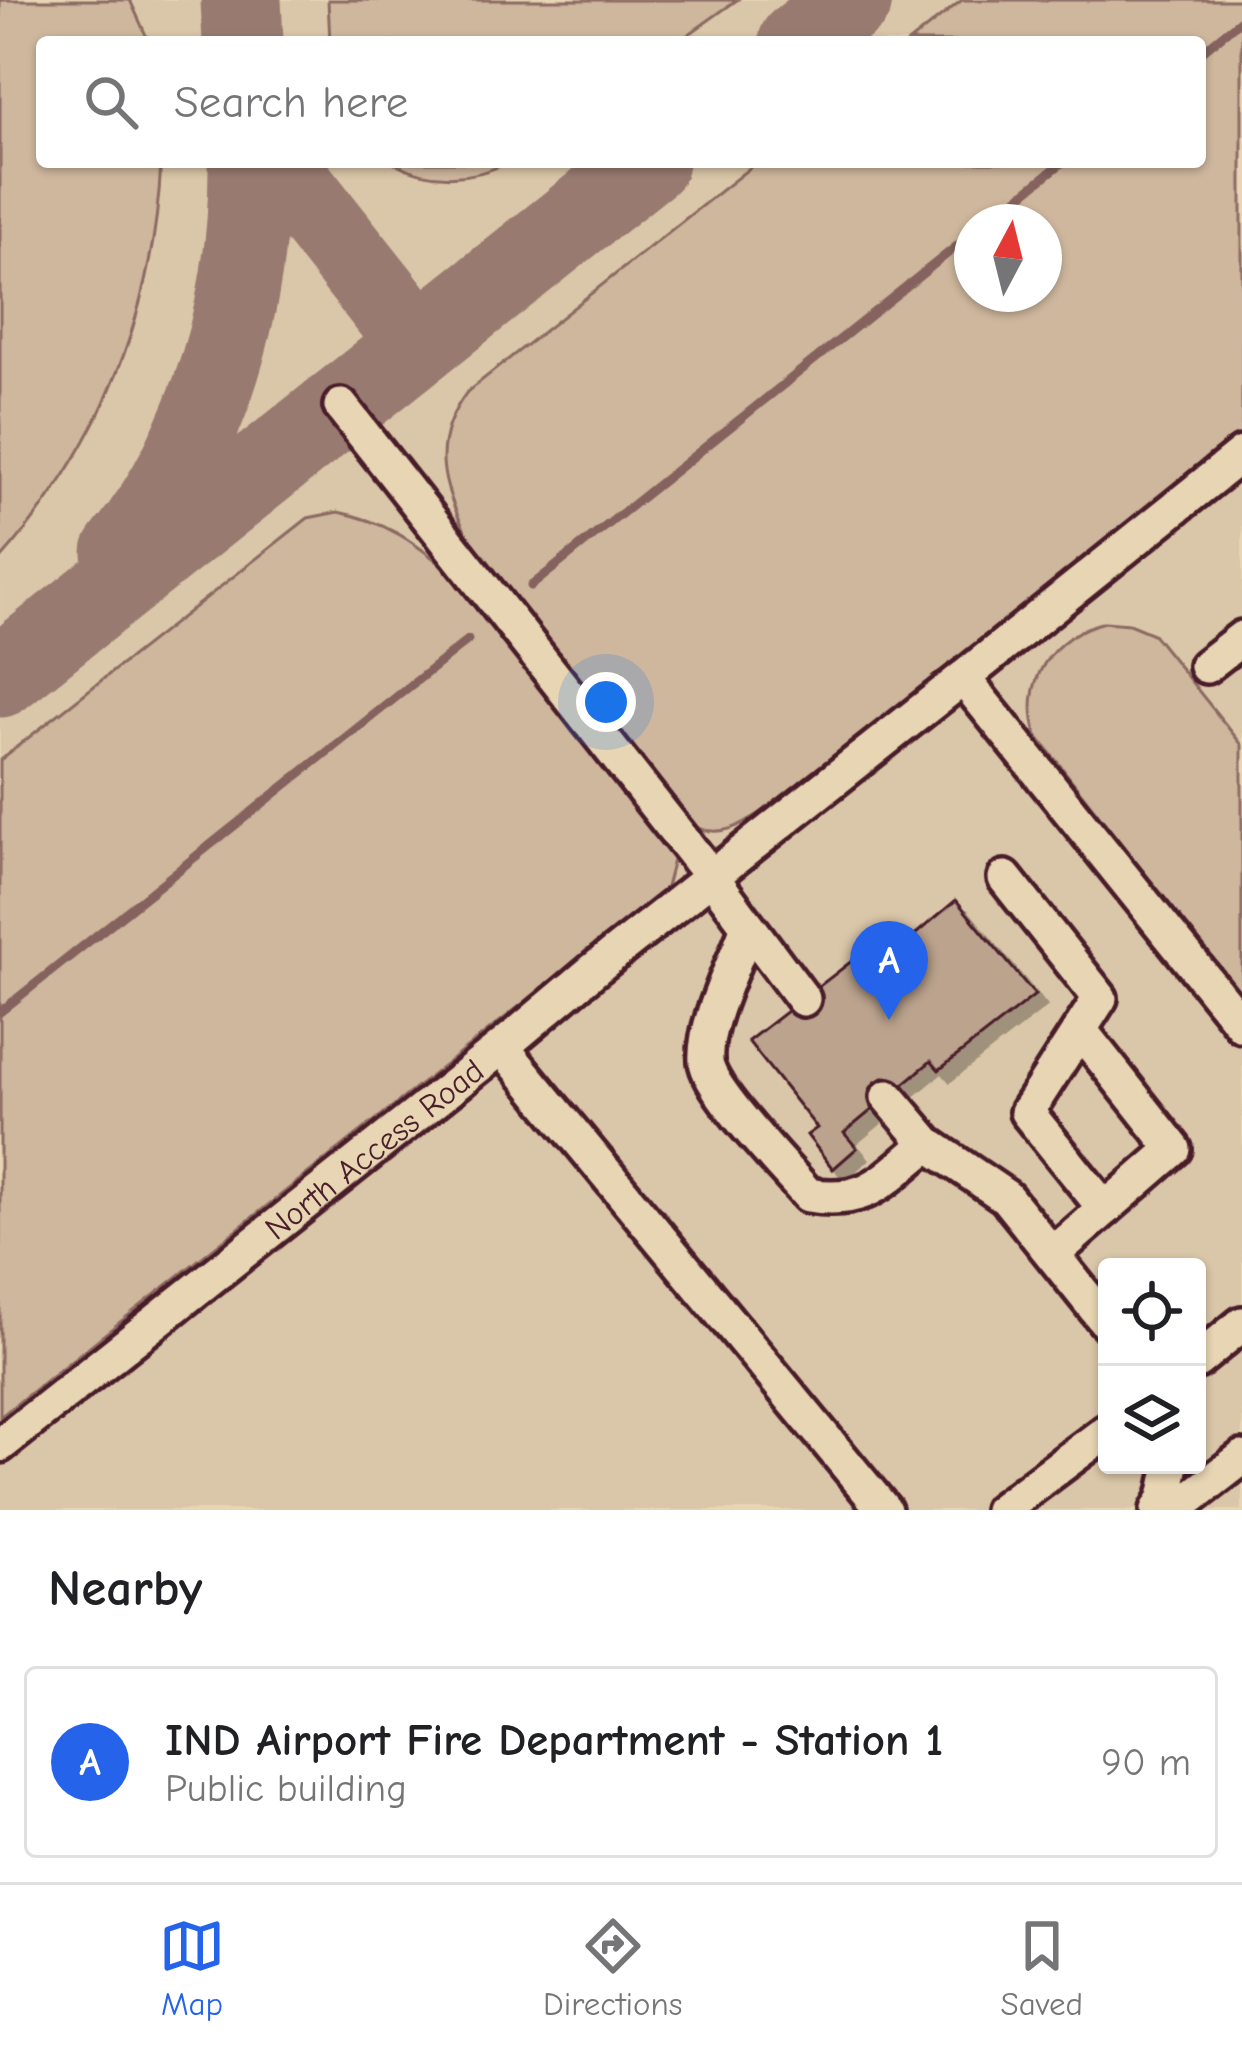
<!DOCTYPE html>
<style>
body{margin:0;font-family:"Comic Neue",sans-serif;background:#f6f6f6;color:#202124}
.controls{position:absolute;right:36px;bottom:36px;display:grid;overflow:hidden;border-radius:12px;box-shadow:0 3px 9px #0004}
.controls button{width:108px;height:108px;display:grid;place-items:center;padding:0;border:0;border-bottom:3px solid #e0e0e0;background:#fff;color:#202124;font:60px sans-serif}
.compass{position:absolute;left:954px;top:204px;width:108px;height:108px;border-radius:50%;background:#fff;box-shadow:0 3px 9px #0004;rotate:7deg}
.you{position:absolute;left:606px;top:702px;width:42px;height:42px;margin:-30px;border:9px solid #fff;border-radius:50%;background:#1a73e8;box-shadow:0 0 0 18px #1a73e833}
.badge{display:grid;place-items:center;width:78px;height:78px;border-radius:50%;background:#2563eb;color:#fff;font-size:39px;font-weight:700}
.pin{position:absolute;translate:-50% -99px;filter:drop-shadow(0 3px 6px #0008)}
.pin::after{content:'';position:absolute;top:63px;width:42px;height:36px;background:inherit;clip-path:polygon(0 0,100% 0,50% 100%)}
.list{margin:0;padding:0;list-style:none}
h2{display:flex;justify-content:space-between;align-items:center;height:156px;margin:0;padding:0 48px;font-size:51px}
h2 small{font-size:39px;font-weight:400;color:#757577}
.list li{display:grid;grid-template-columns:78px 1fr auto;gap:36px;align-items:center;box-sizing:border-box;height:192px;margin:0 24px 24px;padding:0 24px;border:3px solid #e0e0e0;border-radius:12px}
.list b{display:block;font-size:45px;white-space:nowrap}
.list p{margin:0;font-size:39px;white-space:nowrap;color:#757577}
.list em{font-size:39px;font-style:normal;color:#757577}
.icon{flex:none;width:66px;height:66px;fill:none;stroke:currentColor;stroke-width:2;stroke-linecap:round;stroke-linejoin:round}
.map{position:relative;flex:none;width:1242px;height:1510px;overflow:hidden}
.search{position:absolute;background:#fff;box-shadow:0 3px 9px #0004;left:36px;right:36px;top:36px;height:132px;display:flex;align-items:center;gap:30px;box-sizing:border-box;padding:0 42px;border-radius:12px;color:#757577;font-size:45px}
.sheet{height:372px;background:#fff}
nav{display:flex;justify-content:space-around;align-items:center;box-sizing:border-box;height:168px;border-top:3px solid #e0e0e0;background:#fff;font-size:33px;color:#757577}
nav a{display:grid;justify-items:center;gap:6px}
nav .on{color:#2563eb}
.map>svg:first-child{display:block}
</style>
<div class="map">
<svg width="1242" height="1510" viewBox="0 0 1242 1510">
<defs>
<filter id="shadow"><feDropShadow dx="11" dy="11" stdDeviation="0" flood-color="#0004"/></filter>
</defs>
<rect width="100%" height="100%" fill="#e7d5b3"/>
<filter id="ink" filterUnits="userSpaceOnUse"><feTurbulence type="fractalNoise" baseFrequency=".00833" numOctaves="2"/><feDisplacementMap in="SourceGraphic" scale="24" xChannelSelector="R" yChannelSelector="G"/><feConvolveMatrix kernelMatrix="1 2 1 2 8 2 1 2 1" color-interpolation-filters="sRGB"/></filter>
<g filter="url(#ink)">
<!-- built -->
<path fill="#dac6a8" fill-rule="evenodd" d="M0 0H1242V1510H0ZM42 42H1200V162H42ZM972 222H1044V294H972ZM1107 1267H1197V1465H1107Z"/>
<!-- green -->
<g fill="#ceb79d" stroke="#8c6b64" stroke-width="3" fill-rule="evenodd">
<path d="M0 0H130L149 42H42V162H161C154 313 101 447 0 560Z"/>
<path d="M328 0H737L678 42H330Z"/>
<path d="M962 0H1242V433L762 812C740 826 723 837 697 828L470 540C442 488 428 444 467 392L757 162H1200V42H909ZM972 222H1044V294H972Z"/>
<path d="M392 162H509C470 181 430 182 392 162Z"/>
<path d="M338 512C385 521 415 542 450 572L674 856 665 891 0 1417V760L308 518Z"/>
<path d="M1105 622 1129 624 1153 634 1242 745V998L1037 736C1019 683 1052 634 1105 622Z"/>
</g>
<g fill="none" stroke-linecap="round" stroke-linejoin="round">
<!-- stream -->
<g stroke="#85625d" stroke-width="9">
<path d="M1200 53 1242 19"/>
<path d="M988 222 1063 162"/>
<path d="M531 586 972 234"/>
<path d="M0 1012 468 640"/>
</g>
<!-- taxiway -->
<g stroke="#987a6f" stroke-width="81">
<path d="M241 0 243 42"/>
<path d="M799 42 852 0"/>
<path d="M275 162 419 344"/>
<path d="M123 553C211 441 250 303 249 162"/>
<path d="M0 677 648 162"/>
</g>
</g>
<!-- building -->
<path fill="#bba38d" stroke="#4a1f2b" stroke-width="3" filter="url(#shadow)" d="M956 900 1035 995 939 1070 931 1061 844 1133 857 1148 833 1169 807 1135 817 1128 748 1041 879 940 891 955Z"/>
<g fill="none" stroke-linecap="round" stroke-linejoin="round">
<!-- minor casing -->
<g stroke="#4a1f2b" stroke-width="42">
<g id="minor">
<path d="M341 406 711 876 803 999"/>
<path d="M1242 454 963 678 1242 1025"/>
<path d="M1206 666 1242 638"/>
<path d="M1005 878 1100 998 1027 1112 1105 1209"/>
<path d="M748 926C736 961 703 1025 706 1061 708 1090 787 1170 808 1195 869 1205 884 1179 928 1144"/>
<path d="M502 1047 596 968 963 678"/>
<path d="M888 1097 928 1144 1006 1197 1107 1323"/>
<path d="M1053 1254 1174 1149 1080 1030"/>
<path d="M1197 1361 1242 1324"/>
<path id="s1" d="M0 1445 502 1047 884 1510"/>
<path d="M1001 1510 1107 1431"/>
<path d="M1158 1510 1165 1498 1172 1465"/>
<path d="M1175 1510 1242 1458"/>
</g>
</g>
<!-- minor -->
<use href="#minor" stroke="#e7d5b3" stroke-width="33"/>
</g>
</g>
<g text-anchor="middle" stroke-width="9" stroke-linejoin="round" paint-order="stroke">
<!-- street labels -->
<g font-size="33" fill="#4a1f2b" stroke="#e7d5b3">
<text dy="12" stroke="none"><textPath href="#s1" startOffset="477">North Access Road</textPath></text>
</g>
</g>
</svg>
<div class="controls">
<button><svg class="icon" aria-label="locate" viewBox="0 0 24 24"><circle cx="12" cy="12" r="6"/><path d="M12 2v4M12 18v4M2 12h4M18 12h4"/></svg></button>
<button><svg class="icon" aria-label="layers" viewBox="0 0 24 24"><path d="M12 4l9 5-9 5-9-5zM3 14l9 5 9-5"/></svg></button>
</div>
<svg class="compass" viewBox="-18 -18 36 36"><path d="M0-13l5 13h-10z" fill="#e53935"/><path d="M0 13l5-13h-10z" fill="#757577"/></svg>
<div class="you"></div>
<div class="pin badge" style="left:889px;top:1020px">A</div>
<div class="search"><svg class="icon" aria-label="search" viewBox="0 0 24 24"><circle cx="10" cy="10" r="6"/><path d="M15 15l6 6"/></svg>Search here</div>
</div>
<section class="sheet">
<h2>Nearby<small></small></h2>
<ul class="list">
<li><span class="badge">A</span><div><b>IND Airport Fire Department - Station 1</b><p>Public building</p></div><em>90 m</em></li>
</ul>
</section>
<nav>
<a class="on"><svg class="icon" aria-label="map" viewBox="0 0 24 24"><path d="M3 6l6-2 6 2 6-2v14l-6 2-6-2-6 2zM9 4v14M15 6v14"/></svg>Map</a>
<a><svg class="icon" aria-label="directions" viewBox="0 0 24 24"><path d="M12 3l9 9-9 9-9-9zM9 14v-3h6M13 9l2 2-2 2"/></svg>Directions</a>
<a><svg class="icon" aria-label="saved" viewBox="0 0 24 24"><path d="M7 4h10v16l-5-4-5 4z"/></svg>Saved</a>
</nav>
